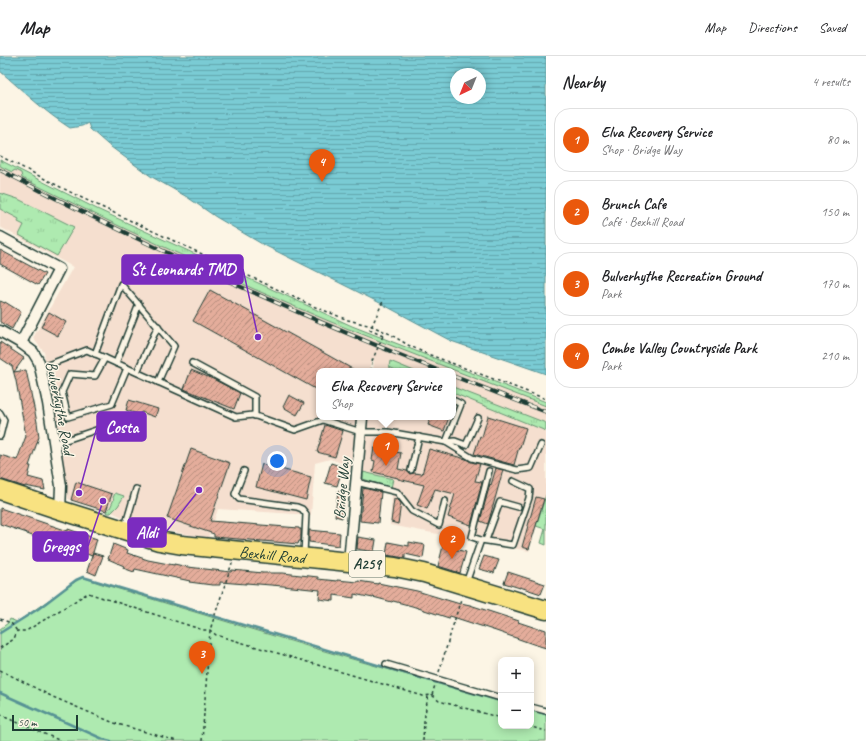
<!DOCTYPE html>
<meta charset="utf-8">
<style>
body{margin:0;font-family:Caveat,sans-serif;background:#f6f6f6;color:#202124}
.controls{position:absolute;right:12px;bottom:12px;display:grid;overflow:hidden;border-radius:8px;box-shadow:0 2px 10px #0003}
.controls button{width:36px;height:36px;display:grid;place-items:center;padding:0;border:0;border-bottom:1px solid #e0e0e0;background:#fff;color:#202124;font:20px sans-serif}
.compass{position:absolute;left:450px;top:12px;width:36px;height:36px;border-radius:50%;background:#fff;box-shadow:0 2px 10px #0003;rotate:223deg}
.scale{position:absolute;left:12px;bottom:10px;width:66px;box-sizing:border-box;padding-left:4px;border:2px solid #1f3d34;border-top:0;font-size:11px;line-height:14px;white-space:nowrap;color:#1f3d34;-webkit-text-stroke:3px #fcf5e5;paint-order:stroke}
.you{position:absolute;left:277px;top:405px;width:14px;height:14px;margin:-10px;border:3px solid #fff;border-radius:50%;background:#1a73e8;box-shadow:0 0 0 6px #1a73e833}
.badge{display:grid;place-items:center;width:26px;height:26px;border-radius:50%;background:#ea580c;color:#fff;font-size:13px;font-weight:700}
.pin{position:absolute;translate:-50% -33px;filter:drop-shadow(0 1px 2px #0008)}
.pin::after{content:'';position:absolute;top:21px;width:14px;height:12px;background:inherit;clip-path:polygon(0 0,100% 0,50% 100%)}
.popup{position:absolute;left:316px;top:312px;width:140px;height:52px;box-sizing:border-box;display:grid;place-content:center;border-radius:8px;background:#fff;filter:drop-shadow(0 1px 3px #0005);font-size:13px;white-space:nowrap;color:#757577}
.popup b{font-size:15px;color:#202124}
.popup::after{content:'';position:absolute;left:50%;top:100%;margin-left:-8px;border:8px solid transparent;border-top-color:#fff}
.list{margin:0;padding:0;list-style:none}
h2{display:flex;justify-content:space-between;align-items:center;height:52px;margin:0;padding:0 16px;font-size:17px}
h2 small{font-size:13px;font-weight:400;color:#757577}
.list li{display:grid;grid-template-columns:26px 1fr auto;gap:12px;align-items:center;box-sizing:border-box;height:64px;margin:0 8px 8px;padding:0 8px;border:1px solid #e0e0e0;border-radius:16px}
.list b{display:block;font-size:15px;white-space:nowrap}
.list p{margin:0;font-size:13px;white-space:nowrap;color:#757577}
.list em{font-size:13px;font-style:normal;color:#757577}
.map{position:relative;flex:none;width:546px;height:685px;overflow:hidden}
header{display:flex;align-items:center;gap:24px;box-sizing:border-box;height:56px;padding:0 20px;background:#fff;border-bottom:1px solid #e0e0e0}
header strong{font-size:19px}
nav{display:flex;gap:22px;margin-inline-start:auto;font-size:14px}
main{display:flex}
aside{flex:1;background:#fff}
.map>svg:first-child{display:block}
</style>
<header>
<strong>Map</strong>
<nav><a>Map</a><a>Directions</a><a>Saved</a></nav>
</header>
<main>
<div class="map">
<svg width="546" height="685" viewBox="0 0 546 685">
<defs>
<pattern id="grass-tufts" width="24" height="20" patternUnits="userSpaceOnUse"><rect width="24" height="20" fill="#aeeab0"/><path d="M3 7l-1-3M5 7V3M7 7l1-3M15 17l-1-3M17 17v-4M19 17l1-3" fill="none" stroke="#95ca98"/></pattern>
<pattern id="water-rules" width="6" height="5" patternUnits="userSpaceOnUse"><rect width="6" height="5" fill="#7acbd4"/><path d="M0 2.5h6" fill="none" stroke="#63a6ad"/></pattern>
<pattern id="building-hatch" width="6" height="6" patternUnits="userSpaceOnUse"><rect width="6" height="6" fill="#e4ad9b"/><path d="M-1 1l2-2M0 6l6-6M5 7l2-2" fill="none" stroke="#b88e7f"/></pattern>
</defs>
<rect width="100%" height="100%" fill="#fcf5e5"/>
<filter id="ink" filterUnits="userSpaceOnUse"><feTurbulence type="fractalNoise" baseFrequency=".025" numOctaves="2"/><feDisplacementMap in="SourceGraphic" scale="8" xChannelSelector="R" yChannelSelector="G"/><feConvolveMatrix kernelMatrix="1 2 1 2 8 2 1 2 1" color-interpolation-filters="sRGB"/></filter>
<g filter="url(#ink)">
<!-- built -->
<path fill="#f5dfcf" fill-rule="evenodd" d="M0 104 79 145 352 270 546 346V439L529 495 390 469 392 437 363 429 348 409 330 403 315 407 311 459 218 453 208 482 168 475 131 462 126 463 112 456 106 455 68 443 44 296 33 282 73 211 0 171ZM371 304 374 305 373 315H453V361H319V315H370Z"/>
<!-- grass -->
<g fill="url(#grass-tufts)" stroke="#669472">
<path d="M0 104 97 153 352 270 546 346V350L331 266 256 234 117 169 22 122 21 117 15 114 12 116 0 110Z"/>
<path d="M0 137 18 143 74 171 57 200 19 179 24 169 18 166 19 163 0 153Z"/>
<path d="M390 305 414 315H398L389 311Z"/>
<path d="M453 331 546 367V375L453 337Z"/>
<path d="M363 416 393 423 391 432 363 423Z"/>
<path d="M115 437 124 440 118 450 111 457H107L109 452H110L114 443 113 442Z"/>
<path d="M546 439V489L541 487 545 473 536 470Z"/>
</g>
<!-- green -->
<path fill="#aeeab0" stroke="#669472" d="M82 521 99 527 307 590 501 646V670H531V654L546 659V685H0V573L8 567 10 563 17 566Z"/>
<!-- water -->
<path fill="url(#water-rules)" stroke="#569294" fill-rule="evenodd" d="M0 0H546V318L451 285 382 248 262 188 216 161 187 141 152 121 138 111 107 88 90 73 88 67 82 70 70 72C45 56 23 35 0 15ZM456 18H480V42H456Z"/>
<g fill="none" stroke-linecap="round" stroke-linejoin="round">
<!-- stream -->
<g stroke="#569294" stroke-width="2.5">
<path d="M0 577 38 553 76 524 83 521 411 619 501 645"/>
<path d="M0 637 103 683 111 685"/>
<path d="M531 654 546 658"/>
</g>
</g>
<!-- building -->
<g fill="url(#building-hatch)" stroke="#1f3d34">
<path d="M0 194 45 218 38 229 0 208Z"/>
<path d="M210 234 324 297 356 315H319V335L193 265Z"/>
<path d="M0 245 5 247V246L21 256 12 273 0 266Z"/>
<path d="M49 256 66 266 58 280 41 271Z"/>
<path d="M0 286 24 302 14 316 26 314 37 366 39 381 29 410H31L28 421 43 425 45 434 25 430V431L0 423V399L17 404 26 380 16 325 12 310 0 302Z"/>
<path d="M191 314 213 323 240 337 234 353 184 333Z"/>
<path d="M289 339 304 347 297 359 283 351Z"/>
<path d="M129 344 158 353 155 361 141 356 140 359 126 354Z"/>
<path d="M488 360 526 372 520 391H519L514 409 474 398 480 380 482 381Z"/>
<path d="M431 361H449L444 375 428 369Z"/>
<path d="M325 369 343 375 335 401 317 396Z"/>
<path d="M374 392 401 397 398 413 407 415 410 418 414 417 422 418 429 393 466 403 471 406 480 408 475 425 482 426 471 469 448 461 455 438 435 433 427 453 417 449 424 429 398 423V422L373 416 375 405 372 404Z"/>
<path d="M191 393 230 407 210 465 299 472V473H301V485H299L298 488 214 481V478L167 462Z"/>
<path d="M331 407 343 411 337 430 325 427Z"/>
<path d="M262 408 311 421 306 444 256 431Z"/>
<path d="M496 412 503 414 488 468 480 465 490 428 491 429Z"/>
<path d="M76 426 112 438 106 455 71 444Z"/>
<path d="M363 432 381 436 378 467 360 465Z"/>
<path d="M338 435H344L342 462 335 460Z"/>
<path d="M536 441 544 443 529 493 522 491Z"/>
<path d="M394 443 398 444 401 447 398 468 391 466Z"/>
<path d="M0 452 68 475V473L97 483 92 500 60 488V490L27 478V477L0 468Z"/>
<path d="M309 474 340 477 339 490 309 486Z"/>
<path d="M358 481 376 484 374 496 357 493Z"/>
<path d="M388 486 409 490V486L425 489 423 502 405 498V502L386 499Z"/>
<path d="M113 488 128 494 127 497 148 504 174 509V508L188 511 231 516 232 514 263 517H283L318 521V523L337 525V524L358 526V525L378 528V527L417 535 460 548 461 547 470 549 519 565 518 566 539 573 540 572 546 574V592L533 588 496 575 450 560 449 562 412 550 393 545 392 546 373 541V542L354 538V542L334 539V545L319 543 320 534 283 530 246 527V528L220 526V529H212L189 526 190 525 135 513 134 516 123 512 124 510 108 503Z"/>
<path d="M443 490 466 496 460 517 438 510Z"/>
<path d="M93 497 103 500 96 519 87 515Z"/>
<path d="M484 500 499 504 494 517 479 513Z"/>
<path d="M508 516 545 528 541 538 520 531V532L504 527Z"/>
</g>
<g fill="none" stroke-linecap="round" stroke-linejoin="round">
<!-- lane casing -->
<g stroke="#1f3d34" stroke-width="8">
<g id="lane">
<path d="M95 298 121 228 174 290 158 326"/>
<path d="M105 302 95 320 70 318 62 336 68 361 112 348 127 312"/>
<path d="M116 307 139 248"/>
<path d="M192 307 255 341V360"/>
<path d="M40 312 87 294 236 361 253 359 295 374 323 364 361 376H388L446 386 461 348 453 344"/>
<path d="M137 316 158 270"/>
<path d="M0 357 4 364 0 380"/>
<path d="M446 386 472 402 517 414 531 412 541 389"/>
<path d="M446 386 455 385 466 389 478 362"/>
<path d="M54 388 123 365"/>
<path d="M411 414 419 381"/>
<path d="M244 415 235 438 239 443 297 451 302 453 306 458 304 498"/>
<path d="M356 426 397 436 412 455 439 469 445 445"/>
<path d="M125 471 136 433"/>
<path d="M481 484 513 489 529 442 530 433 513 425"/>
<path d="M486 484 500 446 518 451"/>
<path d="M466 527 481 484 472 481 489 415"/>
<path d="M386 608 501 642"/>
<path d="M531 651 546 655"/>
</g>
</g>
<!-- street casing -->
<g stroke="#1f3d34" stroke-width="13">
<g id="street">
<path d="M0 181 59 213 21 287"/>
<path d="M0 275 21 287 33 296 39 306 48 347 61 430 60 454"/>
<path d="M349 506 362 362"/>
</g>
</g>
<!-- highway casing -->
<g stroke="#1f3d34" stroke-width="21">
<g id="highway">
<path id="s1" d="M0 434 60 454 159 485 182 489 349 506 395 511 424 517 546 554"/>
</g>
</g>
<!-- path -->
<g stroke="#1f3d34" stroke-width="1.5" stroke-dasharray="3 3" stroke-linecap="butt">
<path d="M0 100 80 141 313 250 348 264 372 270 390 278 408 289 425 297 546 343"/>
<path d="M383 280 370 274 384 243"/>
<path d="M371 315 372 305"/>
<path d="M0 563 11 567 17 575"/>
<path d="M0 592 14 583 17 575H26L88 537 203 574H210L216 579 423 640 432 639 439 645 501 662"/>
<path d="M0 614 53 641 114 667 177 685"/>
<path d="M439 616 461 543"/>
<path d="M432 639 435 629"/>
<path d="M0 658 7 662 61 685"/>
<path d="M528 670 546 675"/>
<path d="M202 685 210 574 232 507"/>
<path d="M423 685 424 665 428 640"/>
</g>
<!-- lane -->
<use href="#lane" stroke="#fcf5e5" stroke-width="5"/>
<!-- street -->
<use href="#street" stroke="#fcf5e5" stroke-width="10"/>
<!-- highway -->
<use href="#highway" stroke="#f8e281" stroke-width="18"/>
<!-- rail casing -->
<g stroke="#1f3d34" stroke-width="4">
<g id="rail">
<path d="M0 114C143 188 290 256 440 315"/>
<path d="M453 320 546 356"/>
</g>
</g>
<!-- rail -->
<use href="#rail" stroke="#fcf5e5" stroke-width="2.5" stroke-dasharray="8" stroke-linecap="butt"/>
<!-- path-bridge -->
<path stroke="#1f3d34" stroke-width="1.5" stroke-dasharray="3 3" stroke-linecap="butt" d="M372 305 383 280"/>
</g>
</g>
<g text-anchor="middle" stroke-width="3" stroke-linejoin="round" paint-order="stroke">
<!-- shield labels -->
<rect fill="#fcf5e5" stroke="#617469" stroke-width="1" x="349" y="495" width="36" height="26" rx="3"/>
<g font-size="15" font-weight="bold" fill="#1f3d34">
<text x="367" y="513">A259</text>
</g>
<!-- street labels -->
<g font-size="16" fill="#1f3d34" stroke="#fcf5e5">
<text transform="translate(61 352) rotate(79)" y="6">Bulverhythe Road</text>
<text transform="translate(341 432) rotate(-85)" y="6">Bridge Way</text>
<text dy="6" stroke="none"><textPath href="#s1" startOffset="281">Bexhill Road</textPath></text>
</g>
</g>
<!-- callouts -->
<path fill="none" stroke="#7b2cbf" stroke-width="1.5" d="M258 281L243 213M79 437L97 371M199 434L166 476M103 445L88 490"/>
<g fill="#7b2cbf" stroke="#fcf5e5" stroke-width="1.5">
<circle cx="258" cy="281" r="4"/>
<circle cx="79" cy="437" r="4"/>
<circle cx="199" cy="434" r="4"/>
<circle cx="103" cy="445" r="4"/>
</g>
<g fill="#7b2cbf" stroke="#7b2cbf" stroke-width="1.5">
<rect x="122" y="199" width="121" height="29" rx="4"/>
<rect x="97" y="356" width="49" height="29" rx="4"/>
<rect x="128" y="462" width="38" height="29" rx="4"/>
<rect x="33" y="476" width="55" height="29" rx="4"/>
</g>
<g font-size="17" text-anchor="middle" font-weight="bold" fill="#fff">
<text x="183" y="219">St Leonards TMD</text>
<text x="122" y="377">Costa</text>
<text x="147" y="482">Aldi</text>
<text x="61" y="496">Greggs</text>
</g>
</svg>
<div class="controls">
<button>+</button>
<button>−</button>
</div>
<svg class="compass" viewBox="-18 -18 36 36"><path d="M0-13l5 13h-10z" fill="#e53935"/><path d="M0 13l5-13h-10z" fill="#757577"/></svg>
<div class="scale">50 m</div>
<div class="you"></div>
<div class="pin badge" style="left:386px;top:410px">1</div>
<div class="popup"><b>Elva Recovery Service</b>Shop</div>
<div class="pin badge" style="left:452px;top:503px">2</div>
<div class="pin badge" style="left:202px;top:618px">3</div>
<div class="pin badge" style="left:322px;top:126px">4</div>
</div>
<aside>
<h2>Nearby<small>4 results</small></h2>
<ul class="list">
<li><span class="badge">1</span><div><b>Elva Recovery Service</b><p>Shop · Bridge Way</p></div><em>80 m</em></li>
<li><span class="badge">2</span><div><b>Brunch Cafe</b><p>Café · Bexhill Road</p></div><em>150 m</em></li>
<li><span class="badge">3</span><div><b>Bulverhythe Recreation Ground</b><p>Park</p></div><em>170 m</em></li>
<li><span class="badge">4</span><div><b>Combe Valley Countryside Park</b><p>Park</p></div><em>210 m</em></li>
</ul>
</aside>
</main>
